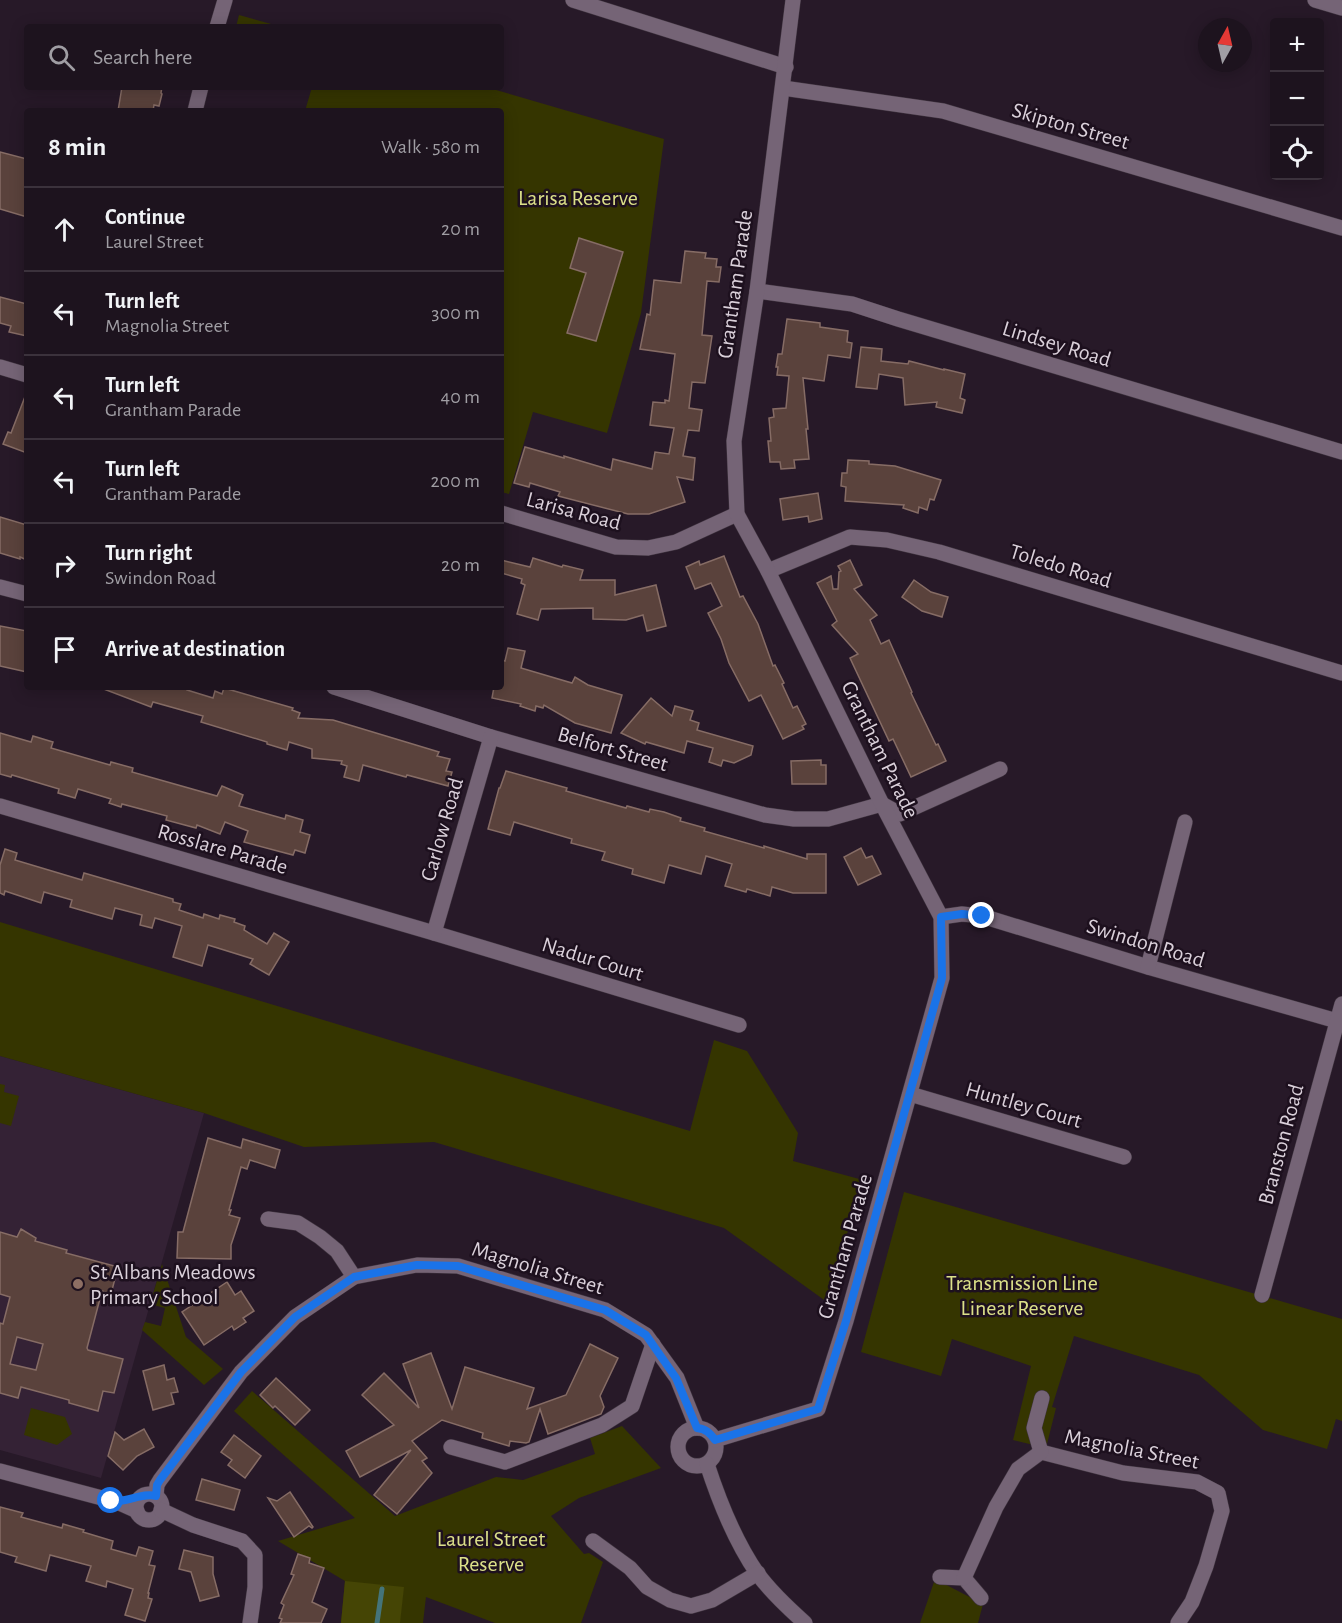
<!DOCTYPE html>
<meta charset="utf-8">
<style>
body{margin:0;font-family:"Alegreya Sans",sans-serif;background:#2a202b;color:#f1f3f6}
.controls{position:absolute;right:18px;top:18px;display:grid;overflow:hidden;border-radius:6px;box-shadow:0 3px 15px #0003}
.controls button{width:54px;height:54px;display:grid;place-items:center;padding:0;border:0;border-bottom:2px solid #3b323c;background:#1d131e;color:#f1f3f6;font:30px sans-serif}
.compass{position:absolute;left:1198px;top:18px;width:54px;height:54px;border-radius:50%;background:#1d131e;box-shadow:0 3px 15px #0003;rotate:8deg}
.stop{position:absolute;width:18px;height:18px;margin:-14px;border:4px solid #1a73e8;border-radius:50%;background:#fff}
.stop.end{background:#1a73e8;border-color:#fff;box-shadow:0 2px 6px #0008}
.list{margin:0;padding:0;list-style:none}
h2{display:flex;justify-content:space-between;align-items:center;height:78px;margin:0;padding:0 24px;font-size:26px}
h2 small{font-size:20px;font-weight:400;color:#a09ea4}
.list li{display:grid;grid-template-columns:39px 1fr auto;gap:18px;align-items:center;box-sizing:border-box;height:84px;padding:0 24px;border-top:2px solid #3b323c}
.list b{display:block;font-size:22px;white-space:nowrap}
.list p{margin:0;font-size:20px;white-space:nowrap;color:#a09ea4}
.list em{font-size:20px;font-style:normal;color:#a09ea4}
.icon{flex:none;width:33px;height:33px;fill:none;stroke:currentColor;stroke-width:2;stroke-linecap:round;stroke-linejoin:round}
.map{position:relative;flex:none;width:1342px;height:1623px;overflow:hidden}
.search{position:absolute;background:#1d131e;box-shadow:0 3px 15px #0003;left:24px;top:24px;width:480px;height:66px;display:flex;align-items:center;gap:15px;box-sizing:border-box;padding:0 21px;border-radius:6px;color:#a09ea4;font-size:22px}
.panel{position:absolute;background:#1d131e;box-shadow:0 3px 15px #0003;left:24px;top:108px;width:480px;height:582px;border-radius:6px}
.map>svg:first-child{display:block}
</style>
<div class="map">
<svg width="1342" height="1623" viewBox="0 0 1342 1623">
<rect width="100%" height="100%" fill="#271928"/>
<!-- built -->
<path fill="#342235" d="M0 1056 204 1113 101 1478 0 1450Z"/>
<!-- green -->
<g fill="#353500">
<path d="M239 15 282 27H236Z"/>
<path d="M312 87H486L664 139 641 313 607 433 533 412 509 494 501 492V111H305Z"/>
<path d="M0 922 690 1131 714 1040 747 1051 798 1133 793 1161 863 1180 827 1302 724 1228 434 1142 304 1147 204 1113 0 1056Z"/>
<path d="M0 1084 5 1085 4 1092 19 1096 11 1126 0 1123Z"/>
<path d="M904 1192 1342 1319V1421L1336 1419 1327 1449 1263 1430 1199 1375 1074 1336 1052 1407 1056 1408 1046 1448 1013 1440 1031 1366 952 1339 941 1376 861 1352Z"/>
<path d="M162 1264 186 1337 223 1369 204 1385 142 1330 145 1322 161 1326 165 1308 150 1304Z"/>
<path d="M252 1391 395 1516 496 1477 523 1480 595 1454 590 1438 622 1426 661 1468 579 1498 551 1516 584 1554 589 1553 603 1562 581 1623H495L426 1597 423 1623H341L345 1581 278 1541 355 1518 234 1411Z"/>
<path d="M31 1408 65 1417 72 1434 57 1445 24 1435Z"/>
<path d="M935 1579 983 1604 978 1623H920Z"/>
</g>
<!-- forest -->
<path fill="#454505" d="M345 1581 404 1587 400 1623H341Z"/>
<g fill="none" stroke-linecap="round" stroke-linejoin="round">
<!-- stream -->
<path stroke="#44747a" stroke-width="5" d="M377 1623 382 1589"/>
</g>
<!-- building -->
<g fill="#5a423c" stroke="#866c65" stroke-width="1.5" fill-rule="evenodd">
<path d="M122 87H162L161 93 162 94 159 106 154 105 153 111H118Z"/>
<path d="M0 152 27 159V217L0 209Z"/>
<path d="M579 238 623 252 596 341 567 333 586 273 570 268Z"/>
<path d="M685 251 706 253 705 258 717 259 716 267H721L719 282 707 281 702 335 712 336 705 383 692 382 689 408 702 410 699 431 688 430 683 456 695 458 693 480 677 477 685 502 649 514H628L558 496 560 492 530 483 529 487 514 483 525 447 564 458V456L611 470 613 459 652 469 655 452 669 454 674 428 650 425 653 402 665 403V400L669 401 675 354 640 349 647 314 650 315 654 280 681 283Z"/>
<path d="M0 297 27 304V336L9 332 11 326 0 323Z"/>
<path d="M787 319 820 323V327L848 331 847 342 852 343 850 358 828 355 824 381 803 378 808 429H806L809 459 794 460 795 468 781 469 780 462H770L768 441H771L769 418 774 417 773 409 786 408 789 376 777 375 778 367H776L778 354H782Z"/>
<path d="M861 347 882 349 881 361 908 364 909 361 944 370V369L965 374 960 398 965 400 962 413 936 407 937 402 905 405 903 378 879 374 877 389 856 387Z"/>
<path d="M26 394H27V453L3 444 8 432 11 433Z"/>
<path d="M848 460 869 461V464L895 466 941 480 934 500 930 499 927 510 919 507 918 513 903 508 904 505 845 501 846 487 841 486 842 473H847Z"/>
<path d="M818 493 822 519 809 522 808 516 783 520 780 499Z"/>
<path d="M0 517 27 525V560L20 557V559L0 553Z"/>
<path d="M724 556 740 597 743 596 758 624 773 666 775 665 784 683 782 684 793 708 797 706 806 724 802 726 804 729 783 739 761 695 749 701 729 663 721 639 708 613 722 606 711 583 695 589 686 567 699 561 700 565Z"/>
<path d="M533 558 562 567 563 565 583 570 580 580H615V595L656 585 666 626 647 631 643 615 626 620 593 619V608L541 609 538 620 517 614 525 585 521 583 522 579 501 573V560L530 567Z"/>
<path d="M850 560 862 585 854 589 877 615 870 620 881 644 889 640 912 692 911 693 936 745 938 744 946 761 911 777 893 739 889 741 850 658 858 654 832 625 837 621 817 583 831 576 833 589H838L839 572 841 571 838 566Z"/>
<path d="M914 580 931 592 948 597 942 617 922 611 902 597Z"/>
<path d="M0 626 27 631V672L0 666Z"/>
<path d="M508 648 525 651 521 668 572 683 575 677 588 685 622 695 611 733 575 723 544 705 543 708 536 706 535 711 520 706 521 704 492 698 494 687H501V660L505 661Z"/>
<path d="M101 687H188L187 690 213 698 215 691 222 694 224 688 293 708 292 710 300 713 298 718 333 720 439 752 437 756 450 759 446 771 452 772 448 786 407 775 406 777 363 765 359 781 344 777 347 766 341 764 342 761 312 758V749L289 742 287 750 267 744V742L201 722 203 716 153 702 151 707 101 688Z"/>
<path d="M651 698 672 716 675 706 693 711 690 720 699 723 697 730 753 746 751 755 734 763 723 760 721 766 709 762 713 748 687 741 684 753 646 742 645 744 621 733Z"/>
<path d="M0 733 31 742 33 736 53 742 51 748 110 765 111 762 133 768 132 772 217 796 222 786 243 795 239 806 285 819 286 815 303 820 300 832 310 835 305 853 295 850 293 855 244 842 248 831 225 822 220 834 197 825 196 828 166 820 167 816 122 804 121 807 109 803 111 799 78 789 75 798 58 793 59 789 12 775 11 777 0 774Z"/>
<path d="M821 760V765H826V784H792L791 761Z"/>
<path d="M506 771 567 788 566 791 626 808 627 806 649 812 650 809 664 812 681 818 680 821 705 828 704 831 764 848V846L807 859V854H826V893H793L772 887 770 896 747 889 746 892 725 886 732 864 706 856 701 874 669 865 664 883 632 874 633 869 602 860 605 852 571 843 572 839 514 822 510 835 488 829 499 788H500Z"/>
<path d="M861 848 866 858 872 856 881 874 858 885 844 857Z"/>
<path d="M5 849 17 853 15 860 82 880 84 873 173 899V902L181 904 179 910 203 918 204 914 219 919 220 915 235 919 234 922 245 926 244 930 267 944 274 933 289 942 269 975 250 964 253 959 208 945 202 966 173 957 182 926 155 918 152 928 140 925 142 915 115 908 112 919 70 907 72 900 44 892 41 903 5 891 4 895 0 893V865Z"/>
<path d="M208 1138 241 1148 243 1139 280 1150 275 1168 250 1160 247 1169 241 1167 229 1210H231L229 1215 240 1218 231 1245V1259L177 1258 178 1232H183Z"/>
<path d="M21 1229 36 1238 35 1241 67 1250 66 1253 118 1267 111 1294 102 1291 87 1348 88 1350 123 1359 114 1393 103 1391 98 1411 69 1403V1400L21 1387 18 1398 0 1393V1323L3 1324 10 1297 0 1294V1232L17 1237ZM17 1337 43 1344 36 1370 10 1364Z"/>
<path d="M227 1282 235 1295 241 1291 254 1311 243 1318 246 1322 234 1330 232 1326 204 1345 182 1312Z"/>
<path d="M590 1344 618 1358 600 1396 604 1407 601 1414 548 1434 540 1409 529 1442 526 1443 510 1441 509 1446 482 1438 483 1433 442 1420 412 1441 427 1458 422 1461 432 1473 397 1514 374 1495 411 1450 360 1477 346 1451 394 1425 362 1395 384 1373 419 1408 403 1364 431 1353 452 1409 465 1367 534 1388 527 1409 566 1395Z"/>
<path d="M164 1365 167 1380 174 1378 178 1392 171 1393 174 1404 153 1410 143 1371Z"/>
<path d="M276 1378 310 1410 295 1425 275 1406 273 1408 260 1395Z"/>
<path d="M144 1429 154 1447 137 1456 123 1470 108 1456 115 1432 124 1440Z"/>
<path d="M234 1435 261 1456 245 1478 228 1465 232 1460 221 1452Z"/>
<path d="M202 1479 240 1490 234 1510 196 1500Z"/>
<path d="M290 1492 313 1527 312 1528 309 1526 294 1537 268 1498 277 1501Z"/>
<path d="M0 1507 23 1513 21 1517 62 1528 63 1524 84 1530 83 1532 113 1541 111 1549 136 1556 139 1547 153 1551 149 1565 155 1566 148 1593H149L148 1598 152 1599 145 1621 125 1615 133 1589 107 1581 106 1587 86 1581 91 1566 50 1555 46 1571 15 1562 17 1557 0 1552Z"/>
<path d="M184 1550 213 1557V1574L219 1596 200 1601 191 1572 179 1569Z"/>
<path d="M298 1554 310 1558 309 1563 324 1568 312 1602 327 1609 321 1623H280L282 1619 279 1618 284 1605 281 1603 294 1575 291 1574Z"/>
</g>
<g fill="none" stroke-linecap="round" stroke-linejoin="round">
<!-- street casing -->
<g stroke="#403540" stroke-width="16">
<g id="street">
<path d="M573 0 786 67"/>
<path d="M1315 0 1342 8"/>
<path d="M217 27 225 0"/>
<path d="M783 88 943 111 1342 228"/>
<path d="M195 111 201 87"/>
<path d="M757 291 852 304 898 319 1342 452"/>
<path d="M0 367 27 375"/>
<path d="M501 513 616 547 648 548 676 542 737 514"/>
<path d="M768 571 850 537 887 540 939 552 1342 673"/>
<path d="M0 587 27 594"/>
<path d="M334 687 491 737 765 815 794 819H828L882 804 900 814 1000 769"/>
<path d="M0 806 434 933 739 1025"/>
<path d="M941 917 962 914 982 916 1148 967 1337 1021"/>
<path d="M434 933 491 737"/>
<path d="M1148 967 1185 822"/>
<path d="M910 1094 1124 1157"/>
<path d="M268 1219 298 1223 320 1237 337 1251 354 1277"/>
<path d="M1262 1295 1342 1004"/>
<circle cx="697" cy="1447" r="19"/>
<path d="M715 1440 818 1409 846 1321 942 978 941 917 882 804 768 571 737 514 734 441 757 291 793 0"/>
<path d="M451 1447 505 1462 602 1425 632 1406 653 1344"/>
<path d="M1041 1452 1123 1473 1197 1482 1218 1493 1222 1511 1206 1566 1192 1602 1178 1623"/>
<path d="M1041 1452 1034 1428 1042 1398"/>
<path d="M707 1464C719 1501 735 1541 757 1573 770 1591 788 1608 805 1623"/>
<path d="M0 1471 117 1502 137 1511"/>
<circle cx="149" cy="1507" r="13"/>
<path d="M156 1496 157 1485 160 1480 241 1372 295 1317 354 1277 417 1265 458 1266 605 1310 646 1335 677 1378 697 1428"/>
<path d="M161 1510 193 1525 242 1541 255 1555V1587L250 1623"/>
<path d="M593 1541 630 1568 647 1587 670 1600 691 1606 712 1600 758 1573"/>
<path d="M940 1577 964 1578 981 1598"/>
<path d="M964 1578 996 1507 1018 1469 1041 1452"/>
</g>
</g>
<!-- street -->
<use href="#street" stroke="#756476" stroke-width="15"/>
</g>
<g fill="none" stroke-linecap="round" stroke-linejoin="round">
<!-- route -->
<path stroke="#1a73e8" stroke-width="8" d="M111 1501C127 1503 142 1492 156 1496L157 1485 160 1480 241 1372 295 1317 354 1277 417 1265 458 1266 605 1310 646 1335 676 1378 697 1428C706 1429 710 1433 715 1440L818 1409 846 1321 942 978 941 917 962 914 982 916"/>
</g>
<!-- markers -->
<circle fill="#8d6e63" stroke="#1d101e" stroke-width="2" cx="78" cy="1284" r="6"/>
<g text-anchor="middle" stroke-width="5" stroke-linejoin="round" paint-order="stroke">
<!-- street labels -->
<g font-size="22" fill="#dad0da" stroke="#1d101e">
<text transform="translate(1071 125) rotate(16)" y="8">Skipton Street</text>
<text transform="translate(734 284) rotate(-82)" y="8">Grantham Parade</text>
<text transform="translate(1057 343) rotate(17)" y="8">Lindsey Road</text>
<text transform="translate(574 510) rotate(15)" y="8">Larisa Road</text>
<text transform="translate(1061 565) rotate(17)" y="8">Toledo Road</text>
<text transform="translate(613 748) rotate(16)" y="8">Belfort Street</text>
<text transform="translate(881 749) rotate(64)" y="8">Grantham Parade</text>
<text transform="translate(441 829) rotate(-74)" y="8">Carlow Road</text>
<text transform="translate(223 848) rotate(16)" y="8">Rosslare Parade</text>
<text transform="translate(1146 942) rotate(17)" y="8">Swindon Road</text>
<text transform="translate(593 958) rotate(17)" y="8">Nadur Court</text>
<text transform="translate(1024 1104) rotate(16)" y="8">Huntley Court</text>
<text transform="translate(1280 1144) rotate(-75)" y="8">Branston Road</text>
<text transform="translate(844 1246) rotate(-74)" y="8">Grantham Parade</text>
<text transform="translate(538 1267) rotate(17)" y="8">Magnolia Street</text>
<text transform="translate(1132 1448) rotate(11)" y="8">Magnolia Street</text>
</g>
<!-- park labels -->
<g font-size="22" fill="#dce089" stroke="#1d101e">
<text x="578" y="205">Larisa Reserve</text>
<text x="1022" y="1290">Transmission Line<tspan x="1022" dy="25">Linear Reserve</tspan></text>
<text x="491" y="1546">Laurel Street<tspan x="491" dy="25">Reserve</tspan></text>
</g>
<!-- poi labels -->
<g font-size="22" fill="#dad0da" stroke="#1d101e" text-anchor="start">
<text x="90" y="1279">St Albans Meadows<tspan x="90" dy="25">Primary School</tspan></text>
</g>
</g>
</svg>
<div class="controls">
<button>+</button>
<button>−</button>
<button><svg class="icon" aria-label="locate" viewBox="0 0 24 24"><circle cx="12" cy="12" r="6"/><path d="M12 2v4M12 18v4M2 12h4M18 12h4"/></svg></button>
</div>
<svg class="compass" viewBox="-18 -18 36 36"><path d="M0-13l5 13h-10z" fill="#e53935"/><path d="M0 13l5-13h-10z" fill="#a09ea4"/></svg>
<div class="stop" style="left:111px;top:1501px"></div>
<div class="stop end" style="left:982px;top:916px"></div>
<div class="search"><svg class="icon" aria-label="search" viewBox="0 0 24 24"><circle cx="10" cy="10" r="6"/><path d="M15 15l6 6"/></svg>Search here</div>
<section class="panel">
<h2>8 min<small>Walk · 580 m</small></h2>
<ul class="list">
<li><svg class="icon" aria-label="ahead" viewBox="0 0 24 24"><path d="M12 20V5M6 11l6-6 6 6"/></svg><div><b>Continue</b><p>Laurel Street</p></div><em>20 m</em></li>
<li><svg class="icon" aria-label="left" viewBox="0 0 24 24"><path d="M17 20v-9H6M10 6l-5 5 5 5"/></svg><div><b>Turn left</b><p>Magnolia Street</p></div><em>300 m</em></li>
<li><svg class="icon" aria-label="left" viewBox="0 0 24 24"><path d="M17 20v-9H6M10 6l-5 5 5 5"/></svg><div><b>Turn left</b><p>Grantham Parade</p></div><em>40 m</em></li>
<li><svg class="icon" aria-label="left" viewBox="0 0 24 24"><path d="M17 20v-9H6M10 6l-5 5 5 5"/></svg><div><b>Turn left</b><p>Grantham Parade</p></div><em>200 m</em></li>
<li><svg class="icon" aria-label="right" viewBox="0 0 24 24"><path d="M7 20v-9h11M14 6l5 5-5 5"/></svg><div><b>Turn right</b><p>Swindon Road</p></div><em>20 m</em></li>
<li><svg class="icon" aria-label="arrive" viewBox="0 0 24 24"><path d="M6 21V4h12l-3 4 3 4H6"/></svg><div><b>Arrive at destination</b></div></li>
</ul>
</section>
</div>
